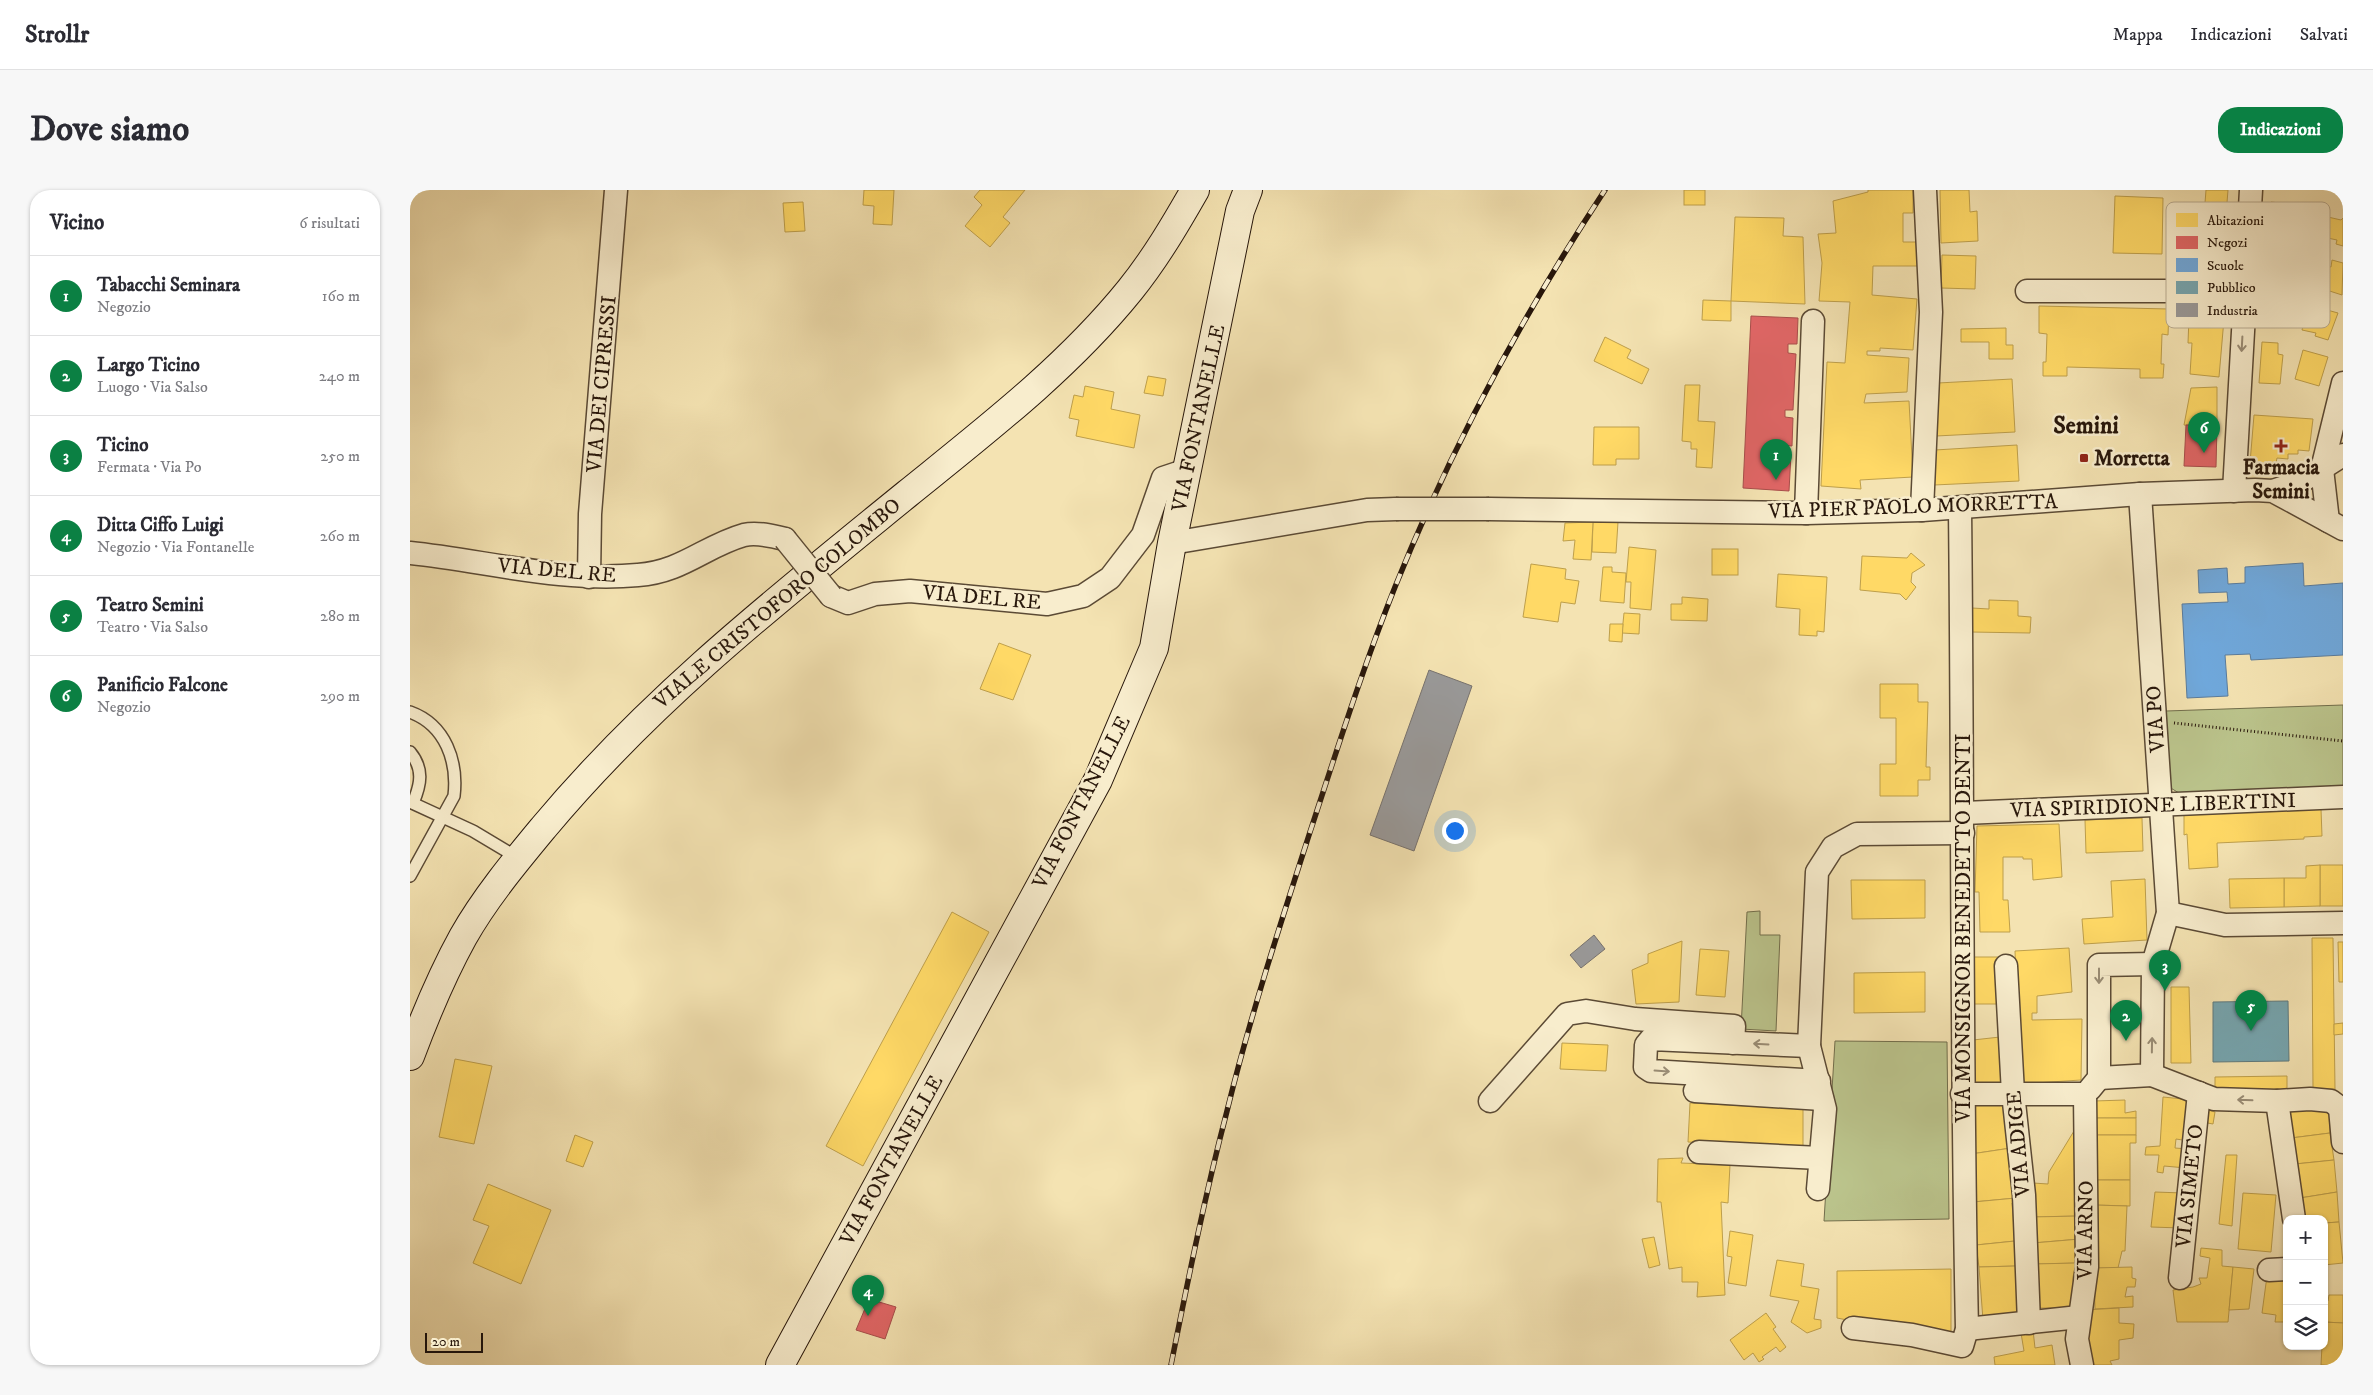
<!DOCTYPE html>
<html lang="it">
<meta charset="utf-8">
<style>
body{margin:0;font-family:"IM FELL DW Pica",serif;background:#f7f7f7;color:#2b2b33}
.controls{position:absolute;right:15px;bottom:15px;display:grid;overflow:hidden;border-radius:10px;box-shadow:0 1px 4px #0004}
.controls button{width:45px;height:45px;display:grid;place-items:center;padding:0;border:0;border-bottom:1px solid #e1e1e2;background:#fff;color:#2b2b33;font:25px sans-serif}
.scale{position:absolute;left:15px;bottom:12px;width:58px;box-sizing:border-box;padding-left:5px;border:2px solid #28170b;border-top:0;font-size:14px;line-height:18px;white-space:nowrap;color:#28170b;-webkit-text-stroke:4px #f8edcd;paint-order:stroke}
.you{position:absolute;left:1044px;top:640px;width:18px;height:18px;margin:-12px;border:4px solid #fff;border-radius:50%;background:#1a73e8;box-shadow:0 0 0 8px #1a73e833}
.badge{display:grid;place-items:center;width:32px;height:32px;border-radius:50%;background:#0b8043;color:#fff;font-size:16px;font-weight:700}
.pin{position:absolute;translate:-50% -41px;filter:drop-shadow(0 1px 2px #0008)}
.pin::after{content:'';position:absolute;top:26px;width:18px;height:15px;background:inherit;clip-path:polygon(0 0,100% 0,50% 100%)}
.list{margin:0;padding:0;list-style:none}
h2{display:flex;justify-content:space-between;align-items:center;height:65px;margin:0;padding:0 20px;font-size:21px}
h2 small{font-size:16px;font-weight:400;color:#7c7c81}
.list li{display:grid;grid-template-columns:32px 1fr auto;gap:15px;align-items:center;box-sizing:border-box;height:80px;padding:0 20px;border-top:1px solid #e1e1e2}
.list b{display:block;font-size:19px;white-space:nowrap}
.list p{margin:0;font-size:16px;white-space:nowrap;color:#7c7c81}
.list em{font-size:16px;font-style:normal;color:#7c7c81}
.icon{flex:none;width:28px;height:28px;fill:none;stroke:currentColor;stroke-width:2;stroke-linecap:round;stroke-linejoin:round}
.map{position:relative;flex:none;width:1933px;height:1175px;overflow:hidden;border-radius:20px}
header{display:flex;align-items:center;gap:30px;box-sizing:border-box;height:70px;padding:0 25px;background:#fff;border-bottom:1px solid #e1e1e2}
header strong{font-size:24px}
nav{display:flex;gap:28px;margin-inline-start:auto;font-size:18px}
.intro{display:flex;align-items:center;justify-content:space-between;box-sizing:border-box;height:120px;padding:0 30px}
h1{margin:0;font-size:35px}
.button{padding:12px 22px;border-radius:20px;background:#0b8043;color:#fff;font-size:18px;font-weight:700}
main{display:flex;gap:30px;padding:0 30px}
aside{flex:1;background:#fff;border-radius:20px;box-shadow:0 1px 4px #0004}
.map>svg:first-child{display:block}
</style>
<header>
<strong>Strollr</strong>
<nav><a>Mappa</a><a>Indicazioni</a><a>Salvati</a></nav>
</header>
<div class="intro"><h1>Dove siamo</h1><a class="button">Indicazioni</a></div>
<main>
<aside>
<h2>Vicino<small>6 risultati</small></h2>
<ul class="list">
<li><span class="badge">1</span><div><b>Tabacchi Seminara</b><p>Negozio</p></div><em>160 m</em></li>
<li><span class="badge">2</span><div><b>Largo Ticino</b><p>Luogo · Via Salso</p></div><em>240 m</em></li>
<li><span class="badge">3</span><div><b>Ticino</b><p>Fermata · Via Po</p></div><em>250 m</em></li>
<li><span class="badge">4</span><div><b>Ditta Ciffo Luigi</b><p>Negozio · Via Fontanelle</p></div><em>260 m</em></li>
<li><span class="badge">5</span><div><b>Teatro Semini</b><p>Teatro · Via Salso</p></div><em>280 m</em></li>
<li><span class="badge">6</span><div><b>Panificio Falcone</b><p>Negozio</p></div><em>290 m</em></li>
</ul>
</aside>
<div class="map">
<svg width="1933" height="1175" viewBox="0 0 1933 1175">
<rect width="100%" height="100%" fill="#f4e3b2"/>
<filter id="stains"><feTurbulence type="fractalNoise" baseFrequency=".004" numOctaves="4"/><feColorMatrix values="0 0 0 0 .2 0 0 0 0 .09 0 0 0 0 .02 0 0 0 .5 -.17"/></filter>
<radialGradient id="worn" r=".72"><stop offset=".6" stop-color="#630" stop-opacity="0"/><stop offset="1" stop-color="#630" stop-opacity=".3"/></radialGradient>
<!-- green -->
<g fill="#bbc48c" stroke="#726e4c">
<path d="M1933 515V600L1769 603 1759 597 1756 521Z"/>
<path d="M1350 721V745H1370L1366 841 1331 839 1337 722Z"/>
<path d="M1425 851 1537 852 1539 1029 1414 1031Z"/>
</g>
<!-- homes -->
<g fill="#ffd966" stroke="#be9f4b">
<path d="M454 0H484L482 35 463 34 464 16 453 15Z"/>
<path d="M570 0H615L593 27 600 33 580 57 555 36 572 15 564 7Z"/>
<rect x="1274" y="0" width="21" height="15"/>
<path d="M1458 0H1503V23H1493V52H1506L1508 76H1463L1462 105 1507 109 1503 160 1470 158V161H1457V165L1499 168 1497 202 1456 204 1454 213 1499 211 1503 287 1450 290 1451 299 1411 296 1417 172 1435 173 1440 112 1409 111 1412 73 1408 44 1426 43 1423 11 1458 2Z"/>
<path d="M1530 0H1559L1560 22 1567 21 1568 51 1531 53Z"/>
<path d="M1796 0H1818L1815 38 1799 37 1800 27 1794 26Z"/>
<path d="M1705 6 1753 8 1752 64 1703 63Z"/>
<path d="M393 12 395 41 375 42 373 13Z"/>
<path d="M1861 12 1905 17 1899 44 1886 40V33L1859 31Z"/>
<path d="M1905 17 1919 21 1918 27 1931 30 1933 28V56L1926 54 1927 50 1899 44Z"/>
<path d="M1325 27 1374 28 1373 46 1393 47 1395 114 1321 111Z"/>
<path d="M1532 65 1566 66 1565 99 1531 98Z"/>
<path d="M1922 70 1933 73 1932 105 1901 95 1906 73 1921 77Z"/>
<path d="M1293 110 1321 111V131L1292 130Z"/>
<path d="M1629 116 1759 119 1758 145 1752 144 1751 174H1754L1753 188H1730V179L1657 177V186H1633V172H1636L1637 144 1629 143Z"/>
<path d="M1910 118 1928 123 1918 150 1905 146 1906 143 1892 140 1897 120 1909 123Z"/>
<path d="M1779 127 1814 129 1809 187 1780 184 1782 153H1778Z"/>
<path d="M1596 138V155H1603V169H1579V152H1551V139Z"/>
<path d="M1195 147 1221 160 1217 168 1239 179 1232 194 1184 171Z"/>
<path d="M1852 152 1868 153V164L1873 165 1870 194 1849 193Z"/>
<path d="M1893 160 1918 167 1909 196 1885 189Z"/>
<path d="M738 186 756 189 753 206 734 203Z"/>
<path d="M1602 189 1605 242 1526 246 1528 193Z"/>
<path d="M1275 195H1290L1288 231 1305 232 1302 278 1286 277 1287 259H1281V252L1272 251Z"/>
<path d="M675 196 704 202 701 219 730 225 724 258 666 246 669 230 659 228 664 205 673 207Z"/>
<path d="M1807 197V236L1774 235 1781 198Z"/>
<path d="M1844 225 1903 229 1899 261 1888 260V264H1878V269L1867 268 1866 273H1840Z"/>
<path d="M1184 237H1229V269H1206V275H1183Z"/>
<path d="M1607 255 1609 291 1524 295 1525 260Z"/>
<path d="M1183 332H1208L1206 363 1182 362Z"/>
<path d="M1183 332 1181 370 1163 369 1165 350 1153 351 1155 333Z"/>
<path d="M1219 357 1246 360 1241 420 1220 418 1221 392H1216Z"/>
<rect x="1302" y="359" width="26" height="26"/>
<path d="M1501 363 1515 375 1502 383 1501 392 1506 397 1496 410 1490 404 1450 400 1452 366 1497 368Z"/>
<path d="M1121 374 1156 379 1155 389 1169 391 1165 414 1151 412 1148 432 1113 427Z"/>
<path d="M1193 377H1202V382L1216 383 1214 413 1190 411Z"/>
<path d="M1368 384 1417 387 1414 442 1407 441V446L1389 445 1390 419 1366 417Z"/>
<path d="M1272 407 1298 409 1297 431 1261 430V414H1272Z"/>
<path d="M1579 410 1608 411V426L1621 427 1620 443 1561 442 1562 418 1579 419Z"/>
<path d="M1214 423 1230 424 1229 444 1212 443Z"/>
<path d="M1200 434H1213L1212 452 1199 451Z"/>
<path d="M589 453 621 465 603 510 570 499Z"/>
<path d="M1470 494H1508V512H1518L1516 577H1520V590H1508V606H1470V574H1486V528H1470Z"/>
<path d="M1911 619 1912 646 1894 647V649L1807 653 1808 677 1779 679 1777 644 1774 645V625Z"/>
<path d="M1732 628 1733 661 1676 663 1675 630Z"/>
<path d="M1649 634 1652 687 1623 690 1622 669H1613V667H1593V710H1598L1600 742H1570L1569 702H1565L1567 636Z"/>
<rect x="1910" y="675" width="23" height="41"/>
<path d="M1910 675V716L1874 717V688H1896V676Z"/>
<path d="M1874 688V717L1820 718 1819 689Z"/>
<path d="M1735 689 1737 750 1674 754 1672 729 1703 727 1701 691Z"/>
<path d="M1441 690H1515V728L1442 729Z"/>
<path d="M542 722 579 742 453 976 416 956Z"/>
<path d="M1902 748H1923L1925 899H1903Z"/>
<path d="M1272 751 1269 812 1226 814 1222 780 1238 773V764Z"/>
<path d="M1928 752H1933V792H1929Z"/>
<path d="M1659 758 1662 802 1627 806V823H1622V830L1672 829 1671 890 1610 894 1605 761Z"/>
<path d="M1290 759 1319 761 1315 807 1286 805Z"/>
<rect x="1561" y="767" width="28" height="47"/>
<path d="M1515 782V822L1444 823V783Z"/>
<path d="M1761 797H1779L1781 873H1761Z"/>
<path d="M1933 833V844L1924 845V834Z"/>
<path d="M1590 847 1594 893 1564 894 1563 850Z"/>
<path d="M1152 853 1198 855 1196 881 1150 879Z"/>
<path d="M45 869 82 876 64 954 29 947Z"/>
<path d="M1877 886V902L1805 903V887Z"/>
<path d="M1753 907 1783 910 1779 951 1766 949 1765 958 1778 959 1776 978 1754 976 1753 983 1747 982 1749 965H1735L1736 957 1750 956Z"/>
<path d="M1715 910V923L1726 921V928H1683L1684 911Z"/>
<path d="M1561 912H1597L1601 958 1561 964Z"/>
<path d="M1280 913 1393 919V958L1278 952Z"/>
<path d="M1879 917 1919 922 1920 943 1881 948Z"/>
<path d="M1794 919 1805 922 1803 934 1792 932Z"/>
<rect x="1683" y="928" width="43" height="17"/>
<path d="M1668 940 1669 1026 1621 1027 1623 993 1638 994 1639 982 1664 941Z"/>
<path d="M1920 943 1924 970 1885 974 1881 948Z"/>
<path d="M165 945 183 952 173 977 156 971Z"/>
<path d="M1683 945H1726V953H1720V990H1682Z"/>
<path d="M1601 958 1606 1008 1563 1012 1561 964Z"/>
<path d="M1816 965H1827L1822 1036 1809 1034Z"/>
<path d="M1273 968 1271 973 1320 975 1318 1013 1311 1012 1315 1105 1287 1107 1288 1092H1272V1077L1259 1079 1251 1012H1247L1248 969Z"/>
<path d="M1924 970 1927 1002 1890 1008 1885 974Z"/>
<path d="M1682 990H1720V1016L1684 1015Z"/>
<path d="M78 994 141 1020 111 1094 63 1073 79 1036 63 1030Z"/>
<path d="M1745 1002 1773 1003 1771 1038 1741 1037Z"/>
<path d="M1927 1002 1929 1032 1914 1033V1029H1894L1890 1008Z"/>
<path d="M1833 1003 1866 1005 1861 1062 1828 1059Z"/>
<path d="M1606 1008V1014L1602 1013 1605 1051 1566 1055 1563 1012Z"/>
<path d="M1684 1015 1717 1016 1715 1061H1712L1708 1078H1684Z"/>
<path d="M1669 1026 1670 1049 1623 1053 1621 1027Z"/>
<path d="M1929 1032 1933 1073 1914 1075V1033Z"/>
<path d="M1320 1041 1343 1045 1336 1096 1318 1093 1322 1067 1317 1066Z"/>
<path d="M1244 1047 1250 1075 1239 1078 1232 1049Z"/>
<path d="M1670 1049 1669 1073 1624 1074 1623 1053Z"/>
<path d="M1605 1051 1606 1076 1569 1077 1566 1055Z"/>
<path d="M1791 1058 1812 1060V1076L1823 1077 1818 1132H1767L1763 1100 1783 1097 1791 1094 1789 1088H1797L1800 1068 1790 1066Z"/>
<path d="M1367 1070 1394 1074 1391 1096 1409 1099 1404 1129 1411 1130V1138L1397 1143 1381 1132 1389 1111 1360 1106Z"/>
<path d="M1666 1073 1663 1087 1665 1118H1626L1624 1074Z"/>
<path d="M1606 1076 1611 1127 1573 1130 1569 1077Z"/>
<path d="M1722 1077V1088L1726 1089 1725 1097H1717L1715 1107 1723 1106V1117L1685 1119 1684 1078Z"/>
<path d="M1823 1077 1844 1079 1839 1119 1819 1120Z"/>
<path d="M1541 1079V1150L1427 1128V1081Z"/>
<path d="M1857 1086H1877V1132H1865L1866 1125 1852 1123Z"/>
<path d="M1919 1105H1933V1133L1914 1132V1111H1918Z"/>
<path d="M1709 1118V1133L1724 1134 1723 1148 1709 1150V1169L1700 1171 1702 1175H1681L1675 1120Z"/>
<path d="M1356 1123 1366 1137 1363 1139 1376 1157 1370 1162 1366 1157 1352 1167 1354 1169 1349 1172 1343 1163 1334 1170 1320 1150Z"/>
<path d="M1914 1132 1933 1133V1175H1911L1912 1156H1914Z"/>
<path d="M1623 1140 1625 1158 1642 1155 1645 1175H1585L1584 1167 1614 1161 1611 1143Z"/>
</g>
<!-- shops -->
<g fill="#e06666" stroke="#a94e4b">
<path d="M1341 126 1388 128 1387 154H1378V163L1386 164 1383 220H1375V227L1383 228 1382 256 1373 255V264H1381L1379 301 1333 298Z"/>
<path d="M1776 235 1807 236 1806 277 1774 276Z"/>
<path d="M459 1109 486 1117 475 1149 446 1140Z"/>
</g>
<!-- schools -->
<path fill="#6fa8dc" stroke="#5a7c9d" d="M1893 373 1894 396 1933 393V465L1841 470 1840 464 1815 465 1818 506 1777 508 1772 414 1818 412 1817 402 1789 403 1788 380 1817 378 1818 394 1835 393V377Z"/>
<!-- public -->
<path fill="#76a5af" stroke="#5f7a7e" d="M1878 811 1879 871 1803 872V812Z"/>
<!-- industry -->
<g fill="#999" stroke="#77726e">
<path d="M1019 480 1062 496 1004 661 960 645Z"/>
<path d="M1184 745 1195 759 1171 778 1160 765Z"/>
</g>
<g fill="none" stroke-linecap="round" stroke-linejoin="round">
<!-- lane casing -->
<g stroke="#5b4a35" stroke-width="14">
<g id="lane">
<path d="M0 522C36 535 48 572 44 606L0 686"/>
<path d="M0 562C14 579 11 594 3 613"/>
<path d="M0 612 63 641 108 668"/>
</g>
</g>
<!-- street casing -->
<g stroke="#5b4a35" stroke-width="25">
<g id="street">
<path d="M1617 101H1767L1835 106"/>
<path d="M1824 301 1841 0"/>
<path d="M1863 301 1892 291 1933 265"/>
<path d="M1079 319 1396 323 1512 320 1730 304 1845 300 1863 301 1933 339"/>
<path d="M1512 320 1521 122 1515 0"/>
<path d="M1396 323 1403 131"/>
<path d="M1918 331 1912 279 1933 193"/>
<path d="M762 353 957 320 986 319"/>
<path d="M0 363C76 371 151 392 228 385 272 382 295 356 334 345 347 342 363 346 375 349"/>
<path d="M179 387 180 324 206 0"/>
<path d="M421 406 438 413 465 404 500 401 637 414 673 406 700 388 733 345 753 288 777 280"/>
<path d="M1554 623 1933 607"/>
<path d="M1758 723 1815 735 1933 733"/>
<path d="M1596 776 1603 903 1614 1005 1619 1133"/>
<path d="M1399 856 1241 849 1236 855 1235 877 1241 881 1409 891"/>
<path d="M1742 885 1804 909 1867 911 1900 909 1921 911 1933 920"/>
<path d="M1689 888 1742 885 1743 774 1758 723 1730 304"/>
<path d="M1680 899 1689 888V775L1743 774"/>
<path d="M1285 901 1412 909"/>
<path d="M1552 904H1675"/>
<path d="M1080 911 1157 824 1176 821 1225 829 1324 836 1323 853"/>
<path d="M1867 911 1884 1029"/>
<path d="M1930 918 1933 952"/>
<path d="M1289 962 1410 968"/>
<path d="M1408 999 1415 919 1399 856 1407 682 1423 657 1447 644 1553 643"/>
<path d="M1859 1080 1877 1079"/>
<path d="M1770 1088 1789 903"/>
<path d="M1443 1138 1502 1145 1552 1156 1557 1139C1551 865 1553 592 1550 318"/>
<path d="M1557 1139 1669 1127"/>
<path d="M1672 1175 1667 1149 1677 1077 1675 904"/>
</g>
</g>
<!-- secondary casing -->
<g stroke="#28170b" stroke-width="30">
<g id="secondary">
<path d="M0 866C15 826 32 785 53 747 75 708 105 672 134 637 241 509 368 409 497 304 575 241 657 178 720 100 745 69 765 35 785 0"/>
<path d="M370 1175 688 590 744 458 762 353 830 21 838 0"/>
</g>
</g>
<!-- path -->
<path stroke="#28170b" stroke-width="3" stroke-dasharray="1 2.5" stroke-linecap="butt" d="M1764 533 1933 551"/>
<!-- lane -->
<use href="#lane" stroke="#f8edcd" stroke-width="11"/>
<!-- street -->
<use href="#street" stroke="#f8edcd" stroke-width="22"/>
<!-- secondary -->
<use href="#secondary" stroke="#f8edcd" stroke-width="28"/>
<!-- rail casing -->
<g stroke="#28170b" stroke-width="5.5">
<path id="rail" d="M761 1175C778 1090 795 1005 817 921 840 827 870 735 900 642 927 560 953 477 985 397 1041 258 1112 126 1195 0"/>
</g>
<!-- rail -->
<use href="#rail" stroke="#f8edcd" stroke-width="4" stroke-dasharray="11" stroke-linecap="butt"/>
<!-- street-bridge casing -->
<g stroke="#5b4a35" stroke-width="25" stroke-linecap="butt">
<g id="street-bridge">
<path d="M986 319H1079"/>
<path d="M375 349 421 406"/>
</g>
</g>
<!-- street-bridge -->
<use href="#street-bridge" stroke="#f8edcd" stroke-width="22"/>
</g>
<!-- one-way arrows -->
<defs><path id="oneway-shaft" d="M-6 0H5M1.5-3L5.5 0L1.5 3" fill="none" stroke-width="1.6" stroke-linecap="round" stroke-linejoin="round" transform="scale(1.25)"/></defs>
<g stroke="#9a8d76">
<use href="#oneway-shaft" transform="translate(1832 154) rotate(93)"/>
<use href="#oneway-shaft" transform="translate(1689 786) rotate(90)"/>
<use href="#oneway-shaft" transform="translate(1351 854) rotate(-177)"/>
<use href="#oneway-shaft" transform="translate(1742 855) rotate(-89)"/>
<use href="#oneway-shaft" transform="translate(1252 881) rotate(4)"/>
<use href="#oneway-shaft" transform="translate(1835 910) rotate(-178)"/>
</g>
<!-- markers -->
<g fill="#8f2418" stroke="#f8edcd" stroke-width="2">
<path d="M1868.5 248.5h5v5h5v5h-5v5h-5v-5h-5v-5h5z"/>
<rect x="1669" y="263" width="10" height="10" rx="2.5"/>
</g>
<g text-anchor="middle" stroke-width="5" stroke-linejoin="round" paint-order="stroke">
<!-- street labels -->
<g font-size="21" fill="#28170b" stroke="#f8edcd">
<text transform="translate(191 194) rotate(-85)" y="7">VIA DEI CIPRESSI</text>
<text transform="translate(788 228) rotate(-78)" y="7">VIA FONTANELLE</text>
<text transform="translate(1503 316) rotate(-2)" y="7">VIA PIER PAOLO MORRETTA</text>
<text transform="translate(147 380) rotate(5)" y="7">VIA DEL RE</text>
<text transform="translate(572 407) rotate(5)" y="7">VIA DEL RE</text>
<text transform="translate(367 413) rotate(-40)" y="7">VIALE CRISTOFORO COLOMBO</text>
<text transform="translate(1745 529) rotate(-94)" y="7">VIA PO</text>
<text transform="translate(671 612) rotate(-63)" y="7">VIA FONTANELLE</text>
<text transform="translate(1743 615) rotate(-2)" y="7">VIA SPIRIDIONE LIBERTINI</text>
<text transform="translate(1553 738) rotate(-90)" y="7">VIA MONSIGNOR BENEDETTO DENTI</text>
<text transform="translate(1608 954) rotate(-95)" y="7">VIA ADIGE</text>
<text transform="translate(481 970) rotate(-61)" y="7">VIA FONTANELLE</text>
<text transform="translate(1779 996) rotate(-84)" y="7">VIA SIMETO</text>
<text transform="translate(1675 1040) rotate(-89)" y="7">VIA ARNO</text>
</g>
<!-- poi labels -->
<g font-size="21" font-weight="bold" fill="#28170b" stroke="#f8edcd" text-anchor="start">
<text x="1684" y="275">Morretta</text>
<text x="1871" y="284" text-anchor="middle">Farmacia<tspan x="1871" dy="24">Semini</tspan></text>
</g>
<!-- quarter labels -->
<g font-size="24" font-weight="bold" fill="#28170b" stroke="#f8edcd">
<text x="1676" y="243">Semini</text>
</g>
</g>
<!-- legend -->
<rect x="1756" y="12" width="164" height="126" rx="8" fill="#f8edcd" stroke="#baad93" stroke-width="1"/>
<rect x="1766" y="23" width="22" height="14" fill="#ffd966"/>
<rect x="1766" y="46" width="22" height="13" fill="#e06666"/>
<rect x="1766" y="68" width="22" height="14" fill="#6fa8dc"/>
<rect x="1766" y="91" width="22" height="13" fill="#76a5af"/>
<rect x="1766" y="113" width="22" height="14" fill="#999"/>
<g font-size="14" fill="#28170b">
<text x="1797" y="35">Abitazioni</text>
<text x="1797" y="57">Negozi</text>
<text x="1797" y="80">Scuole</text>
<text x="1797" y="102">Pubblico</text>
<text x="1797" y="125">Industria</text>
</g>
<rect width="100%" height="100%" filter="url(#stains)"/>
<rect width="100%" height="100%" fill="url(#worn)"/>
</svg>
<div class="controls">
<button>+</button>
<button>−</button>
<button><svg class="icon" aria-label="layers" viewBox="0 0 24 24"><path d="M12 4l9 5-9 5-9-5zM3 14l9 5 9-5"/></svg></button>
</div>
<div class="scale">20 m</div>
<div class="you"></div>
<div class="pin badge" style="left:1366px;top:290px">1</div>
<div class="pin badge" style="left:1716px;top:851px">2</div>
<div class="pin badge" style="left:1755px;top:801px">3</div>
<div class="pin badge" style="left:458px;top:1126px">4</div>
<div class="pin badge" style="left:1841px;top:841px">5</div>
<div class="pin badge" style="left:1794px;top:263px">6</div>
</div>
</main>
